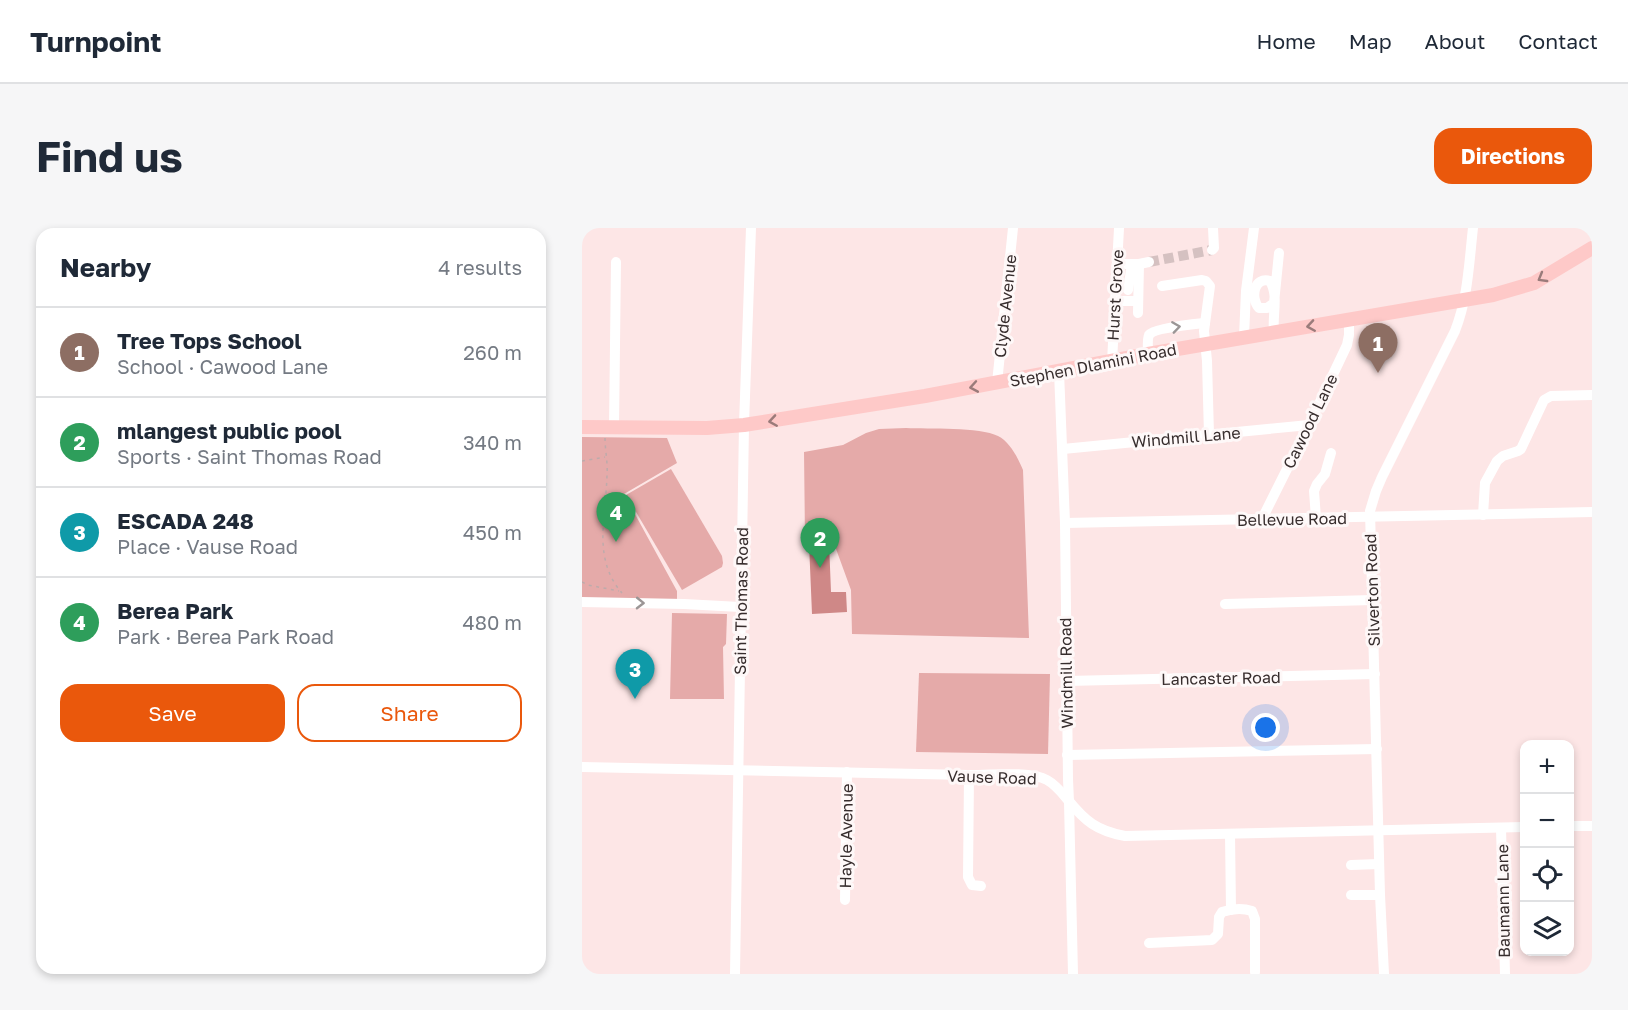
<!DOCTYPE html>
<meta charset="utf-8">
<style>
body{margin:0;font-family:"Golos Text",sans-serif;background:#f6f6f7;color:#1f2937}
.controls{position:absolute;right:18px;bottom:18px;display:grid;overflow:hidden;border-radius:12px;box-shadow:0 3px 9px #0003}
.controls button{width:54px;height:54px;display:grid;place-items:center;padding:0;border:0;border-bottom:2px solid #e0e1e3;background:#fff;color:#1f2937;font:30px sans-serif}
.you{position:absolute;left:684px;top:500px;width:21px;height:21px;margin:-15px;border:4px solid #fff;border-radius:50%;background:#1a73e8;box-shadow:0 0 0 9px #1a73e833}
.badge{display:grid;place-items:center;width:39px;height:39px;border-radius:50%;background:#ea580c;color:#fff;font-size:20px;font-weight:700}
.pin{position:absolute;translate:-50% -50px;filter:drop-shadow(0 2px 3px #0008)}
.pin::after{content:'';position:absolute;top:32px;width:21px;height:18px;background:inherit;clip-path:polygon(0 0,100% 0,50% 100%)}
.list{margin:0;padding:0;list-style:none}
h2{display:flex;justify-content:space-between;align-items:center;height:78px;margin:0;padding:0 24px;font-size:26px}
h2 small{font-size:20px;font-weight:400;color:#747a83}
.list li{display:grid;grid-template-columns:39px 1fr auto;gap:18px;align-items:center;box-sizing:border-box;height:90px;padding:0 24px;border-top:2px solid #e0e1e3}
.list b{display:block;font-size:22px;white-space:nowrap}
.list p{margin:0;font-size:20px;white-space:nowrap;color:#747a83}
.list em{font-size:20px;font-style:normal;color:#747a83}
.actions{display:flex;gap:12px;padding:18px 24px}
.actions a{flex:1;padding:14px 0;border:2px solid #ea580c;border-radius:18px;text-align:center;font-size:21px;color:#ea580c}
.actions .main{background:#ea580c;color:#fff}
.icon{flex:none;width:33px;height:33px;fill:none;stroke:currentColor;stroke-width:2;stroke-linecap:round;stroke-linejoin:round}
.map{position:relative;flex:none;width:1010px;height:746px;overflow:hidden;border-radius:18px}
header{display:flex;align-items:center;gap:36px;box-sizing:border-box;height:84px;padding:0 30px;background:#fff;border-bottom:2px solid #e0e1e3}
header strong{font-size:28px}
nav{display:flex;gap:33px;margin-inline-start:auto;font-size:21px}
.intro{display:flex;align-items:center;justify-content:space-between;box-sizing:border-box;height:144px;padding:0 36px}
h1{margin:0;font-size:42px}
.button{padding:15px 27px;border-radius:18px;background:#ea580c;color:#fff;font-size:21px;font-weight:700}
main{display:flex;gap:36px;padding:0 36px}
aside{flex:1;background:#fff;border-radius:18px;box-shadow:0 3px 9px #0003}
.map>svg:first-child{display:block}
</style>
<header>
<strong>Turnpoint</strong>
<nav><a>Home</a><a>Map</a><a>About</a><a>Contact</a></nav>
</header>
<div class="intro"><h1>Find us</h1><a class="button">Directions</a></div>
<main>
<aside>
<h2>Nearby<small>4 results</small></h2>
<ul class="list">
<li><span class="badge" style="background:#8d6e63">1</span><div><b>Tree Tops School</b><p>School · Cawood Lane</p></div><em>260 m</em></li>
<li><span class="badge" style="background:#2e9e5b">2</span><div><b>mlangest public pool</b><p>Sports · Saint Thomas Road</p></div><em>340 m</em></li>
<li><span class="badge" style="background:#0f9aa8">3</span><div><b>ESCADA 248</b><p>Place · Vause Road</p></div><em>450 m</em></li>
<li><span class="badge" style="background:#2e9e5b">4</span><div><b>Berea Park</b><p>Park · Berea Park Road</p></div><em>480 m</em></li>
</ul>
<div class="actions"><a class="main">Save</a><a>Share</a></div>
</aside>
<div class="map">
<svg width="1010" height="746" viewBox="0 0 1010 746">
<rect width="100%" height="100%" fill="#fde6e6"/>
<!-- green -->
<g fill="#e5aaa9">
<path d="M324 200C346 201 398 199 416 208 428 214 436 230 441 242L447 410 270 406 269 362 250 310H223L222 224 261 217 284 205 297 201Z"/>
<path d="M0 209 85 210 95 235 42 266 95 363V372L0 370Z"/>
<path d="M89 241 140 328 141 335 140 339 100 362 44 267Z"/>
<path d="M90 385 145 386 144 416 141 419 142 471H88Z"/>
<path d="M337 445 468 446 466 526 334 524Z"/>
</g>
<!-- water -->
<path fill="#cf8887" d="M247 314 249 364H264L265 384 230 386 227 315Z"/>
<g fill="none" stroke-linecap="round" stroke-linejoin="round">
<!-- minor-tunnel -->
<path stroke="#d5c1c1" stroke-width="10" stroke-dasharray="10 5" stroke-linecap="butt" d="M567 34 630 22"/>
<!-- path -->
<g stroke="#beabab" stroke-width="1.5" stroke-dasharray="3 4.5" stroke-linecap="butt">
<path d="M23 210C23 222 26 235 25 247 24 288 10 331 40 365"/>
<path d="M0 233 23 229"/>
<path d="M0 354 6 357 37 363"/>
</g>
<!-- minor -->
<g stroke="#fff" stroke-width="10">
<path d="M630 22 632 20 631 0"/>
<path d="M535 36H557L567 34"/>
<path d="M580 58 620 52 624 53 628 58 622 103 625 133 627 207"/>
<path d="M546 62 550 36"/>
<path d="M533 73H556"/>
<path d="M556 85 557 36"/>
<path d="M692 104C690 88 697 67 688 53 672 48 668 70 677 80H685L692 75 697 25"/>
<path d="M662 109 664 63 672 0"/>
<path d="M566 126C566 121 565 111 567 107 572 100 613 96 623 95"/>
<path d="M530 134 537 0"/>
<path d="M477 143 483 295 486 551 487 574 491 746"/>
<path d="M415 155 431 0"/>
<path d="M32 200 34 34"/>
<path d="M481 221 727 197"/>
<path d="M901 287 903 255 915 233 921 228 936 223 939 221 962 172 969 168 1010 167"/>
<path d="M734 290 732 263 735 256 743 246 749 225"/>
<path d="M680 291 727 197 765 117 767 107V92"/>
<path d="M483 295 1010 284"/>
<path d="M0 374 102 376 158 379"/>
<path d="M643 376 791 372"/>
<path d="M485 453 793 446"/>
<path d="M485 527 795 521"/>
<path d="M0 539 387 547C406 547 449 543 465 552 474 557 480 565 486 572 503 593 515 603 543 608L942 599"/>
<path d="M387 547 386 649 390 657 399 658"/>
<path d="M987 598H1010"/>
<path d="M919 600 923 746"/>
<path d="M648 606 649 682"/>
<path d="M769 637 797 636"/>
<path d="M769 667H798"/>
<path d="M263 672 265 544"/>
<path d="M567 715 630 712 636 706 637 689 640 684C649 681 661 680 670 683L673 691V744"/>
<path d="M153 746 162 197 169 0"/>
<path d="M802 746 798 667 788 283 794 263 800 249 873 103C886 70 887 35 891 0"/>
</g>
<!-- major -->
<path stroke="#fec9c8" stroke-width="14" d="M0 199 125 200 162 197 343 168 566 126 911 67 952 55 1010 20"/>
</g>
<!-- one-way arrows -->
<defs><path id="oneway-chevron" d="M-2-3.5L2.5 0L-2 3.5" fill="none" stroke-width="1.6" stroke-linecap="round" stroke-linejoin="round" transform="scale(1.5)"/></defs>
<g stroke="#9a7b7a">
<use href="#oneway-chevron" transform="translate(960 50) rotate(150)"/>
<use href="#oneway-chevron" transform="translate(729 98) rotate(171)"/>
<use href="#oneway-chevron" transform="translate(392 159) rotate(170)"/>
<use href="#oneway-chevron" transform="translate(191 193) rotate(171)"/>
</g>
<g stroke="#9b9696">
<use href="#oneway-chevron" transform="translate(594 99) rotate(-8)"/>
<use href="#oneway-chevron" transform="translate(58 375) rotate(1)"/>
</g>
<g text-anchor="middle" stroke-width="6" stroke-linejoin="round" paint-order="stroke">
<!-- street labels -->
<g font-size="16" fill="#372d2d" stroke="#fef8f8">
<text transform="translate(533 67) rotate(-87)" y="6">Hurst Grove</text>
<text transform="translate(423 78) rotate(-84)" y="6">Clyde Avenue</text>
<text transform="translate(511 137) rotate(-11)" y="6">Stephen Dlamini Road</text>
<text transform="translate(728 193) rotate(-64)" y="6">Cawood Lane</text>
<text transform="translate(604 209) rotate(-5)" y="6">Windmill Lane</text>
<text transform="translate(710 291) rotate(-1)" y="6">Bellevue Road</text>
<text transform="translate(790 362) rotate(-92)" y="6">Silverton Road</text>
<text transform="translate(159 373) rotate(-89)" y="6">Saint Thomas Road</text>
<text transform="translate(484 445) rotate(-91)" y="6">Windmill Road</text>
<text transform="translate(639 450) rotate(-1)" y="6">Lancaster Road</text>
<text transform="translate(410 549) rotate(2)" y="6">Vause Road</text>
<text transform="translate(264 608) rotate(-89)" y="6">Hayle Avenue</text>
<text transform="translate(921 673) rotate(-91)" y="6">Baumann Lane</text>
</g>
</g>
</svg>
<div class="controls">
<button>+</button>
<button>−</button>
<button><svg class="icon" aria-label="locate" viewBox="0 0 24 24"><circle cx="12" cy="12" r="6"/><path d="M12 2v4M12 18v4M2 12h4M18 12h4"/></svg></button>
<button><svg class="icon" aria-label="layers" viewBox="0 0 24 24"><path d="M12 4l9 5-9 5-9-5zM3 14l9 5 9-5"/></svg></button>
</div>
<div class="you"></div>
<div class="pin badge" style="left:796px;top:145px;background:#8d6e63">1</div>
<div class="pin badge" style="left:238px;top:340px;background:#2e9e5b">2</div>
<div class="pin badge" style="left:53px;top:471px;background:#0f9aa8">3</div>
<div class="pin badge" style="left:34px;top:314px;background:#2e9e5b">4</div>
</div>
</main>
